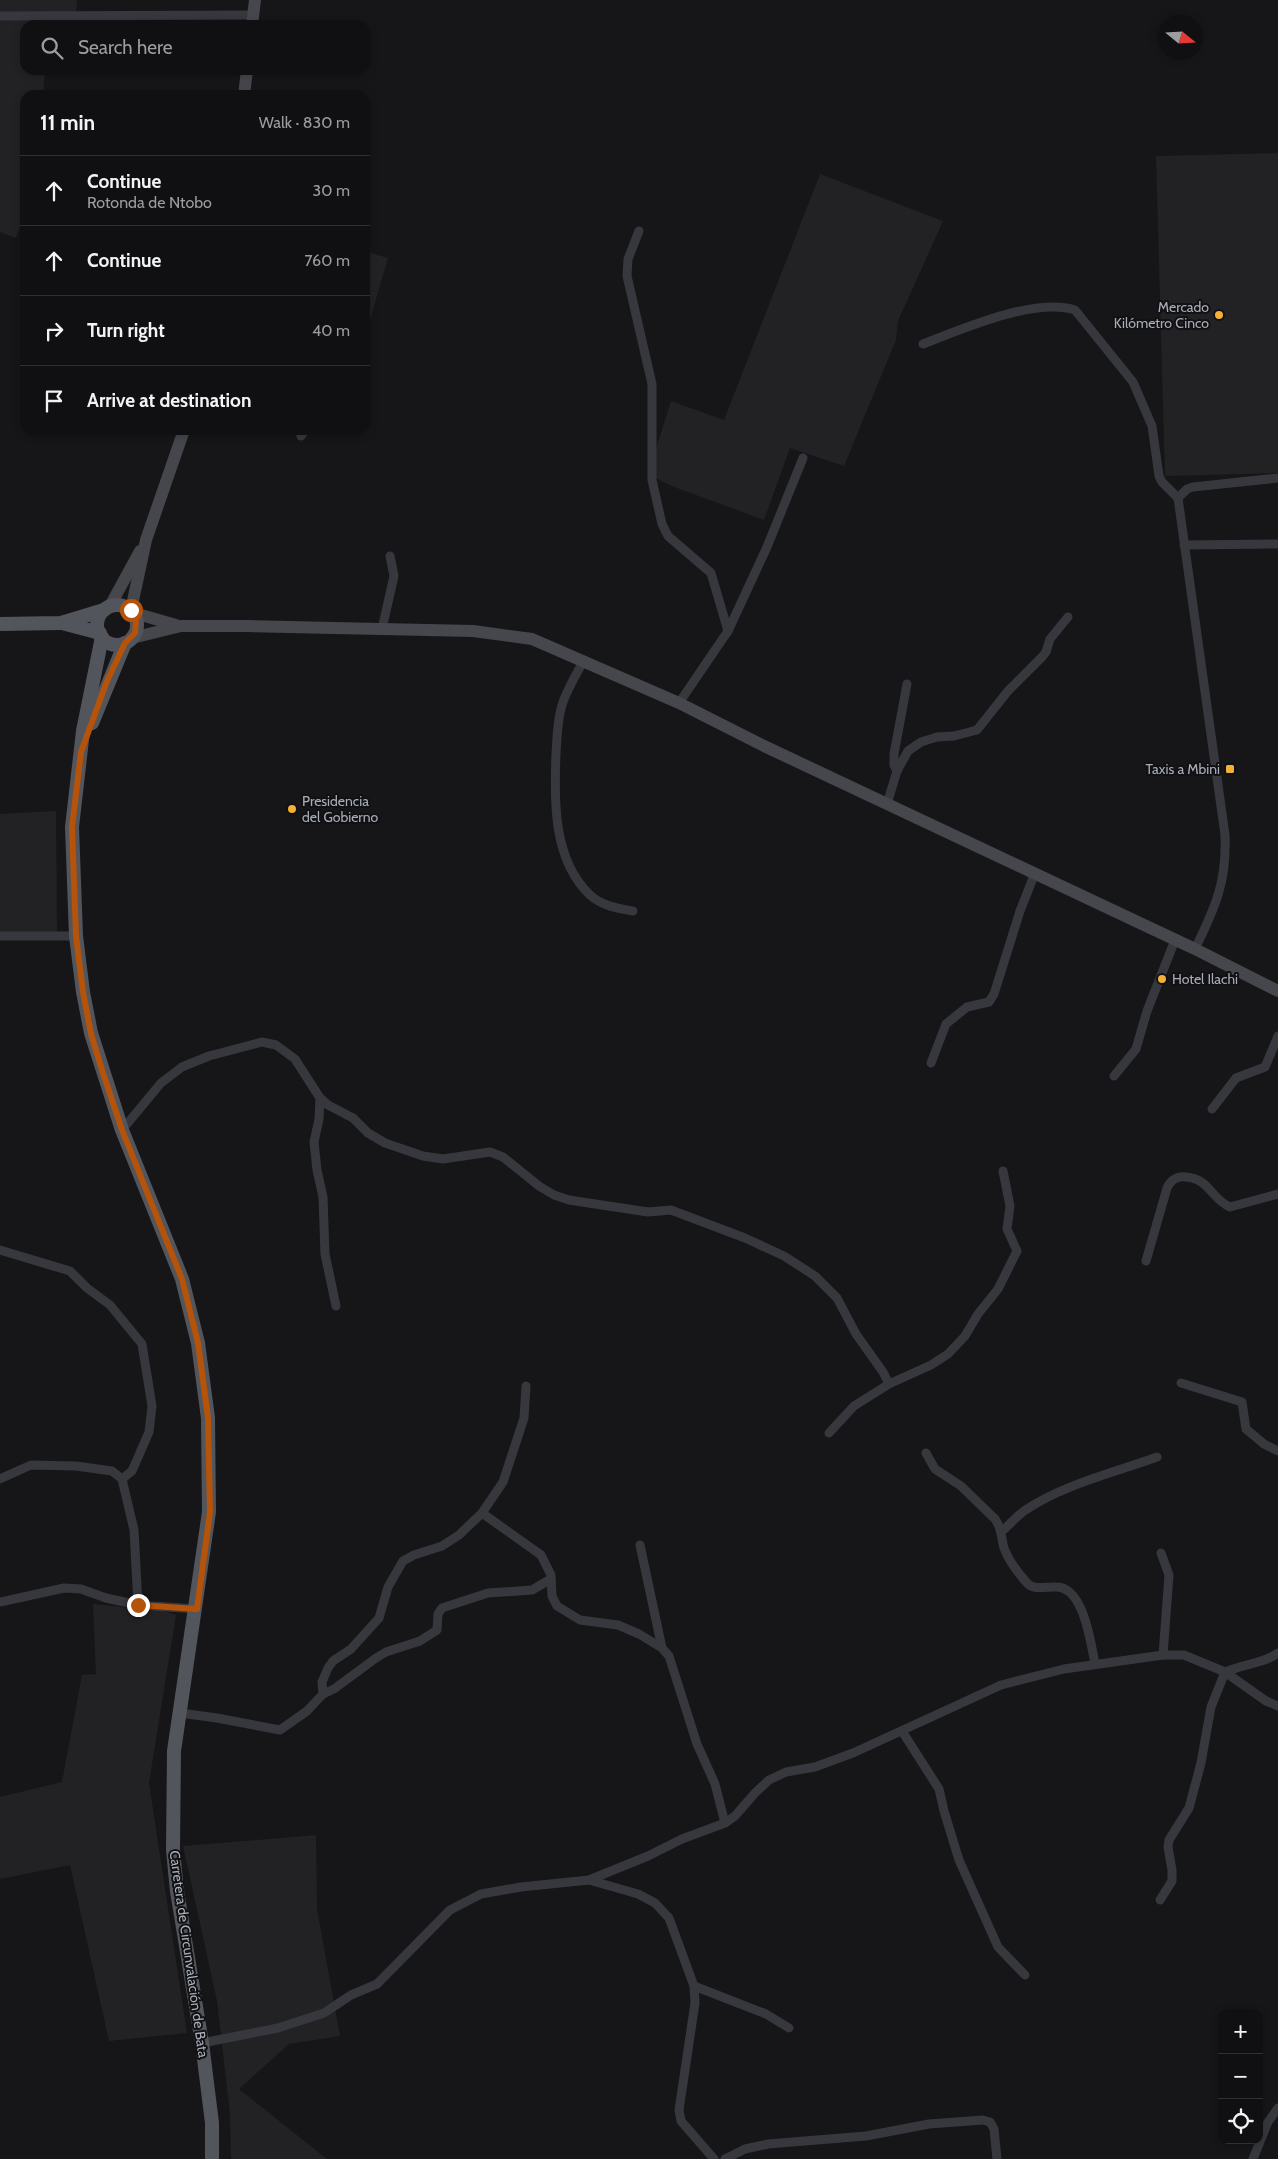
<!DOCTYPE html>
<meta charset="utf-8">
<style>
body{margin:0;font-family:Cabin,sans-serif;background:#1e1e20;color:#f1f3f6}
.controls{position:absolute;right:15px;bottom:15px;display:grid;overflow:hidden;border-radius:10px;box-shadow:0 2px 8px #0003}
.controls button{width:45px;height:45px;display:grid;place-items:center;padding:0;border:0;border-bottom:1px solid #303032;background:#101012;color:#f1f3f6;font:25px sans-serif}
.compass{position:absolute;left:1158px;top:15px;width:45px;height:45px;border-radius:50%;background:#101012;box-shadow:0 2px 8px #0003;rotate:108deg}
.stop{position:absolute;width:15px;height:15px;margin:-11px;border:4px solid #b45309;border-radius:50%;background:#fff}
.stop.end{background:#b45309;border-color:#fff;box-shadow:0 1px 5px #0008}
.list{margin:0;padding:0;list-style:none}
h2{display:flex;justify-content:space-between;align-items:center;height:65px;margin:0;padding:0 20px;font-size:21px}
h2 small{font-size:16px;font-weight:400;color:#9c9d9f}
.list li{display:grid;grid-template-columns:32px 1fr auto;gap:15px;align-items:center;box-sizing:border-box;height:70px;padding:0 20px;border-top:1px solid #303032}
.list b{display:block;font-size:19px;white-space:nowrap}
.list p{margin:0;font-size:16px;white-space:nowrap;color:#9c9d9f}
.list em{font-size:16px;font-style:normal;color:#9c9d9f}
.icon{flex:none;width:28px;height:28px;fill:none;stroke:currentColor;stroke-width:2;stroke-linecap:round;stroke-linejoin:round}
.map{position:relative;flex:none;width:1278px;height:2159px;overflow:hidden}
.search{position:absolute;background:#101012;box-shadow:0 2px 8px #0003;left:20px;top:20px;width:350px;height:55px;display:flex;align-items:center;gap:12px;box-sizing:border-box;padding:0 18px;border-radius:15px;color:#9c9d9f;font-size:19px}
.panel{position:absolute;background:#101012;box-shadow:0 2px 8px #0003;left:20px;top:90px;width:350px;height:345px;border-radius:15px}
.map>svg:first-child{display:block}
</style>
<div class="map">
<svg width="1278" height="2159" viewBox="0 0 1278 2159">
<rect width="100%" height="100%" fill="#161618"/>
<!-- built -->
<g fill="#222225">
<path d="M0 0H77L75 25H25V70H45L43 95H25V213L16 238 0 232Z"/>
<path d="M1278 153V473L1165 476 1156 156Z"/>
<path d="M820 174 943 221 898 321 896 340 844 466 790 448 764 520 669 485 654 477V455L671 401 724 420Z"/>
<path d="M365 251 388 258 365 337Z"/>
<path d="M56 811 57 933 0 932V814Z"/>
<path d="M93 1604 164 1611 176 1615 149 1783 187 2033 109 2041 70 1865 0 1879V1797L62 1782 82 1675 96 1674Z"/>
<path d="M316 1835 317 1909 340 2036 289 2044 239 2089 327 2159H231L230 2114 217 2001 183 1846Z"/>
</g>
<g fill="none" stroke-linecap="round" stroke-linejoin="round">
<!-- minor -->
<g stroke="#37383d" stroke-width="9">
<path d="M0 16 253 15"/>
<path d="M639 231 628 259 627 276 652 384V480L662 524 668 536 711 573 728 631"/>
<path d="M923 344C962 329 1035 297 1075 310L1133 382 1152 426 1159 476 1162 482 1178 498"/>
<path d="M301 436 305 430"/>
<path d="M1184 545 1278 544"/>
<path d="M382 629 394 576 390 556"/>
<path d="M584 660C576 675 567 689 562 705 557 721 557 738 556 754 554 801 553 860 590 895 602 906 617 908 633 911"/>
<path d="M679 703 728 631 767 547 803 458"/>
<path d="M897 771 894 765V754L907 684"/>
<path d="M887 804 897 771 908 751 921 742 937 737 954 736 977 730 1008 691 1042 657 1046 652 1050 639 1068 617"/>
<path d="M0 936H76"/>
<path d="M1195 949C1215 908 1227 882 1225 835L1178 498 1187 489 1193 487 1278 478"/>
<path d="M931 1063 946 1024 967 1007 989 1002 994 994 1020 911 1035 873"/>
<path d="M1114 1076 1136 1049 1147 1011 1175 940"/>
<path d="M320 1098 319 1119 314 1142 317 1170 323 1197 325 1254 336 1306"/>
<path d="M1212 1109 1236 1078 1265 1067 1278 1036"/>
<path d="M122 1130 161 1083 182 1067 209 1056 262 1042 276 1045 295 1059 320 1098 328 1105 353 1118 368 1133 385 1143 423 1156 443 1159 490 1152 503 1157 539 1186 554 1195 569 1200 648 1212 671 1210 745 1238 784 1256 815 1276 837 1298 856 1334 883 1372 889 1384"/>
<path d="M0 1250 70 1271 87 1288 110 1305 142 1344 152 1406 149 1432 132 1471 122 1479 134 1530 138 1605"/>
<path d="M1146 1261 1167 1188C1171 1180 1176 1176 1186 1177 1210 1179 1211 1199 1230 1207L1278 1194"/>
<path d="M1181 1383 1242 1402 1246 1429 1264 1444 1278 1451"/>
<path d="M829 1433 854 1406 889 1384 931 1365 948 1354 965 1336 978 1314 998 1289 1017 1251 1007 1229 1010 1206 1003 1171"/>
<path d="M926 1453 935 1469 961 1486 995 1519C1002 1528 1001 1538 1004 1548 1008 1559 1019 1574 1027 1583 1034 1591 1048 1586 1057 1587 1084 1588 1091 1644 1095 1664"/>
<path d="M0 1479 31 1465 76 1466 112 1471 122 1479"/>
<path d="M482 1513 541 1555 551 1575 552 1596 557 1606 580 1620 618 1625 639 1634 662 1648 669 1656 697 1744 715 1784 725 1823"/>
<path d="M1001 1532C1008 1526 1016 1517 1024 1511 1062 1485 1113 1473 1157 1457"/>
<path d="M640 1545 662 1648"/>
<path d="M1161 1553 1169 1575 1163 1655"/>
<path d="M0 1602 64 1588 81 1589 106 1598 138 1605 197 1609"/>
<path d="M323 1694 322 1682 328 1668 333 1661 351 1649 379 1618 388 1587 403 1561 414 1555 442 1546 459 1535 482 1513 503 1482 524 1418 526 1386"/>
<path d="M180 1713 217 1718 280 1730 307 1711 323 1694 334 1689 376 1658 386 1652 420 1641 437 1630 438 1614 442 1608 488 1593 532 1590 551 1579"/>
<path d="M902 1731 939 1789 944 1811 959 1860 998 1947 1025 1975"/>
<path d="M589 1880 638 1894 655 1903 669 1918 694 1986 695 2003 679 2110 681 2121 714 2159"/>
<path d="M1160 1900 1172 1881V1870L1168 1847 1169 1840 1189 1808 1201 1763 1211 1707 1225 1672 1266 1701 1278 1706"/>
<path d="M694 1986 766 2014 789 2028"/>
<path d="M202 2043 278 2028 324 2013 351 1995 377 1984 450 1910 481 1894 521 1887 589 1880 648 1856 682 1839 725 1823 735 1816 755 1793 769 1780 786 1772 815 1767 853 1753 1001 1685 1064 1669 1163 1655H1184L1225 1672C1242 1664 1263 1664 1278 1653"/>
<path d="M725 2159 745 2149 768 2144 866 2136 929 2124 983 2120 990 2122 994 2129 997 2159"/>
<path d="M1253 2159 1268 2122 1278 2108"/>
</g>
<!-- secondary -->
<g stroke="#45474d" stroke-width="12">
<path d="M252 25 255 0"/>
<path d="M244 95 247 70"/>
<path d="M110 606 140 551"/>
<path d="M131 610 146 540 184 430"/>
<path d="M134 613 176 625"/>
<path d="M132 638 181 626H247L473 631 532 639 679 703 764 746 1195 949 1278 991"/>
</g>
<!-- primary -->
<g stroke="#53555c" stroke-width="14">
<circle cx="117" cy="625" r="20"/>
<path d="M62 623 100 633"/>
<path d="M0 624 61 623 104 610"/>
<path d="M102 637 83 731 72 827 76 936 83 992 91 1033 122 1130 182 1279 198 1343 208 1418 209 1512 174 1751 173 1850 177 1891 202 2043 212 2123V2159"/>
<path d="M92 723 125 643"/>
</g>
</g>
<g fill="none" stroke-linecap="round" stroke-linejoin="round">
<!-- route -->
<path stroke="#b45309" stroke-width="6" d="M131 610 136 620 135 633 125 643 107 681 81 752 72 827 76 936 83 992 91 1034 102 1070 122 1130 182 1279 198 1343 208 1418 210 1512 197 1609 138 1605"/>
</g>
<!-- markers -->
<g fill="#f2b134" stroke="#111113" stroke-width="2">
<circle cx="1219" cy="315" r="5"/>
<rect x="1225" y="764" width="10" height="10" rx="2.5"/>
<circle cx="292" cy="809" r="5"/>
<circle cx="1162" cy="979" r="5"/>
</g>
<g text-anchor="middle" stroke-width="4" stroke-linejoin="round" paint-order="stroke">
<!-- poi labels -->
<g font-size="14" fill="#a8adb8" stroke="#111113" text-anchor="end">
<text x="1209" y="312">Mercado<tspan x="1209" dy="16">Kilómetro Cinco</tspan></text>
<text x="1220" y="774">Taxis a Mbini</text>
<text x="302" y="806" text-anchor="start">Presidencia<tspan x="302" dy="16">del Gobierno</tspan></text>
<text x="1172" y="984" text-anchor="start">Hotel Ilachi</text>
</g>
<!-- street labels -->
<g font-size="14" fill="#a8adb8" stroke="#111113">
<text transform="translate(189 1954) rotate(82)" y="5">Carretera de Circunvalación de Bata</text>
</g>
</g>
</svg>
<div class="controls">
<button>+</button>
<button>−</button>
<button><svg class="icon" aria-label="locate" viewBox="0 0 24 24"><circle cx="12" cy="12" r="6"/><path d="M12 2v4M12 18v4M2 12h4M18 12h4"/></svg></button>
</div>
<svg class="compass" viewBox="-18 -18 36 36"><path d="M0-13l5 13h-10z" fill="#e53935"/><path d="M0 13l5-13h-10z" fill="#9c9d9f"/></svg>
<div class="stop" style="left:131px;top:610px"></div>
<div class="stop end" style="left:138px;top:1605px"></div>
<div class="search"><svg class="icon" aria-label="search" viewBox="0 0 24 24"><circle cx="10" cy="10" r="6"/><path d="M15 15l6 6"/></svg>Search here</div>
<section class="panel">
<h2>11 min<small>Walk · 830 m</small></h2>
<ul class="list">
<li><svg class="icon" aria-label="ahead" viewBox="0 0 24 24"><path d="M12 20V5M6 11l6-6 6 6"/></svg><div><b>Continue</b><p>Rotonda de Ntobo</p></div><em>30 m</em></li>
<li><svg class="icon" aria-label="ahead" viewBox="0 0 24 24"><path d="M12 20V5M6 11l6-6 6 6"/></svg><div><b>Continue</b></div><em>760 m</em></li>
<li><svg class="icon" aria-label="right" viewBox="0 0 24 24"><path d="M7 20v-9h11M14 6l5 5-5 5"/></svg><div><b>Turn right</b></div><em>40 m</em></li>
<li><svg class="icon" aria-label="arrive" viewBox="0 0 24 24"><path d="M6 21V4h12l-3 4 3 4H6"/></svg><div><b>Arrive at destination</b></div></li>
</ul>
</section>
</div>
